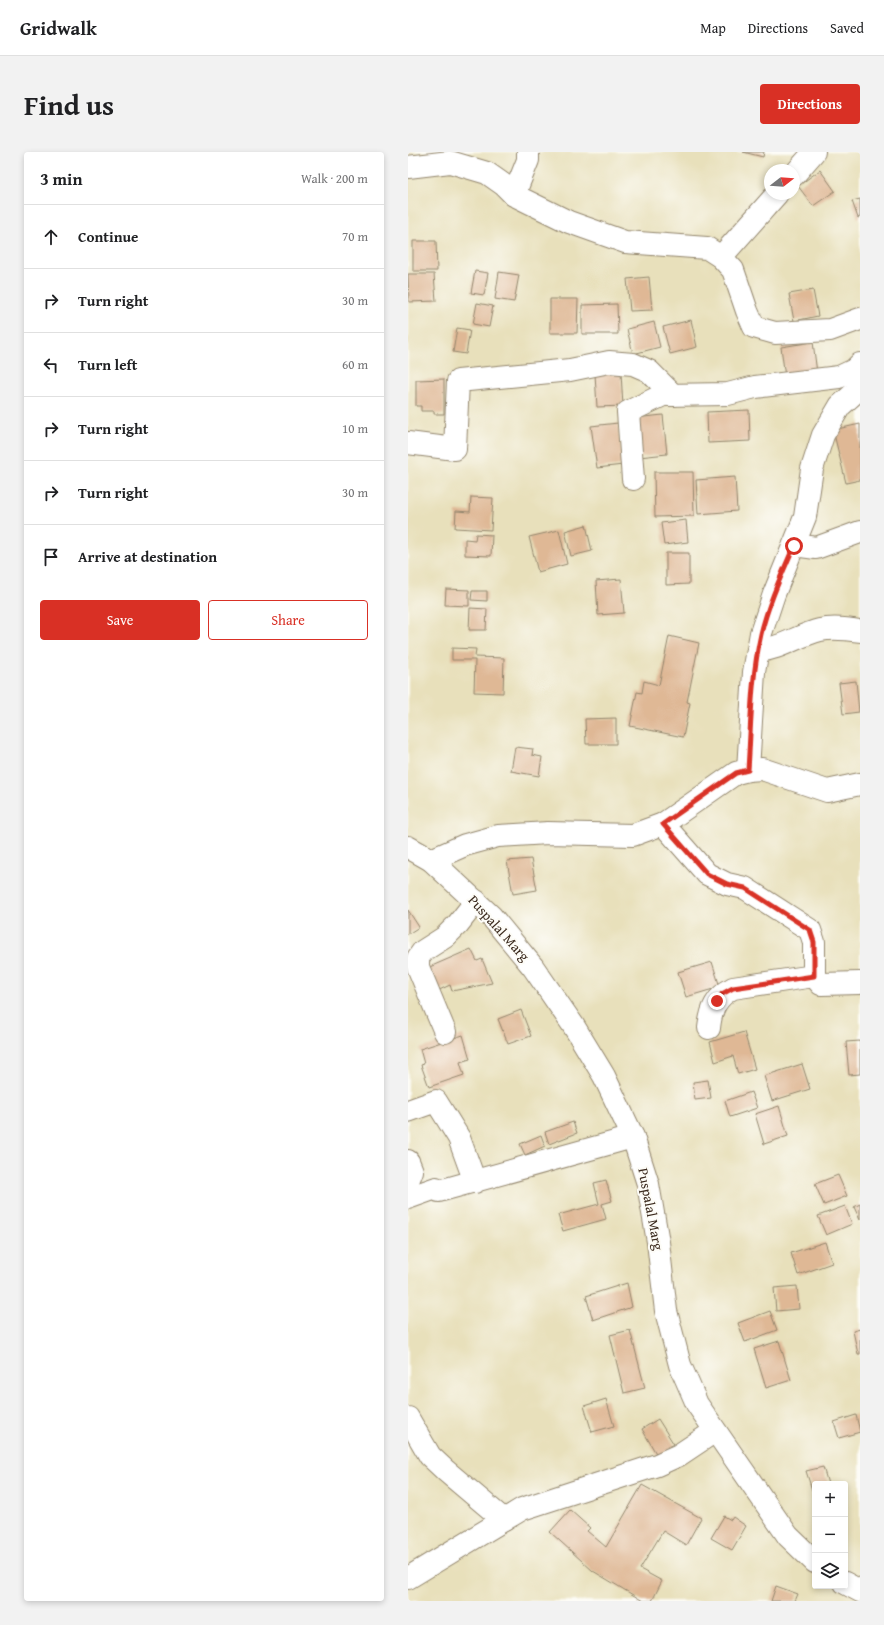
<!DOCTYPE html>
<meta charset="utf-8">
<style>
body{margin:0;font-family:"Gentium Book Plus",serif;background:#f2f2f2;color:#202124}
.controls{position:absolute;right:12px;bottom:12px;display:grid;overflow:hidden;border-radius:4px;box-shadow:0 2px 6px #0003}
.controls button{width:36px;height:36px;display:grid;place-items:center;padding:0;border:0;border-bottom:1px solid #e0e0e0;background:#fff;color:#202124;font:20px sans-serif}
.compass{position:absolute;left:356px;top:12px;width:36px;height:36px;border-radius:50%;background:#fff;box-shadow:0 2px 6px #0003;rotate:73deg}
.stop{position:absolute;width:12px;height:12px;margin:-9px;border:3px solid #d93025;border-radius:50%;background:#fff}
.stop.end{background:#d93025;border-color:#fff;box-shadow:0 1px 4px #0008}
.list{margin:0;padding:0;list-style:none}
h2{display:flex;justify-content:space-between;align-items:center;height:52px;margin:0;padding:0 16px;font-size:17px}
h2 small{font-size:13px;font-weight:400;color:#757577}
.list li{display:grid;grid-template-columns:26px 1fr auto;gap:12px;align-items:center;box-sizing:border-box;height:64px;padding:0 16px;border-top:1px solid #e0e0e0}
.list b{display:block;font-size:15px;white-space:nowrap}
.list em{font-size:13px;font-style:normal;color:#757577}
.actions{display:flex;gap:8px;padding:12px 16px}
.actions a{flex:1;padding:9px 0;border:1px solid #d93025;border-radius:4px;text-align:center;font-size:14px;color:#d93025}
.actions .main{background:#d93025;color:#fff}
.icon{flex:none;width:22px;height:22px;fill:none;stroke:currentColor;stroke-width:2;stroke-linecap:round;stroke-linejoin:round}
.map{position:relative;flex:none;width:452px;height:1449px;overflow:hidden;border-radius:4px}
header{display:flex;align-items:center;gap:24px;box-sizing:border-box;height:56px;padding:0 20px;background:#fff;border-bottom:1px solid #e0e0e0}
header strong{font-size:19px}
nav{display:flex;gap:22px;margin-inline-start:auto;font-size:14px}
.intro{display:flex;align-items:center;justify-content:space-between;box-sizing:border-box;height:96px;padding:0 24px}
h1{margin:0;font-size:28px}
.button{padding:10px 18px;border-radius:4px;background:#d93025;color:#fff;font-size:14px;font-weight:700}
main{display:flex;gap:24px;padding:0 24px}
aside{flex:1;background:#fff;border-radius:4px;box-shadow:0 2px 6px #0003}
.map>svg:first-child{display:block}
</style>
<header>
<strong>Gridwalk</strong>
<nav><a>Map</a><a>Directions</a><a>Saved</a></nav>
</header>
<div class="intro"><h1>Find us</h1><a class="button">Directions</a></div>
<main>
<aside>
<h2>3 min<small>Walk · 200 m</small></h2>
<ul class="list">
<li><svg class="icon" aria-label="ahead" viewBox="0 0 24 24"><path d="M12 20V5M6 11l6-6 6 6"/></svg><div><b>Continue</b></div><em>70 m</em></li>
<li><svg class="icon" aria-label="right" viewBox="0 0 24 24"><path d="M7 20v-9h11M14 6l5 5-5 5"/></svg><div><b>Turn right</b></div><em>30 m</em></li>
<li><svg class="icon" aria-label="left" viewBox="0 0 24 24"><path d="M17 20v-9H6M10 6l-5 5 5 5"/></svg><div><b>Turn left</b></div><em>60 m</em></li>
<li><svg class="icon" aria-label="right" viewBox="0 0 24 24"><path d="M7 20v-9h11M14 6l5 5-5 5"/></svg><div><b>Turn right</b></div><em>10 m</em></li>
<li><svg class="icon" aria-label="right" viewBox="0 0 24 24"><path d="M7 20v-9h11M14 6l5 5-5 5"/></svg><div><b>Turn right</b></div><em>30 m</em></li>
<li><svg class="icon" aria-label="arrive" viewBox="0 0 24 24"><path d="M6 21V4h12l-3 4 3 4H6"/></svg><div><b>Arrive at destination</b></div></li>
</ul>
<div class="actions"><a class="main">Save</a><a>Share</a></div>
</aside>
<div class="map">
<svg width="452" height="1449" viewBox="0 0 452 1449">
<rect width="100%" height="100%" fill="#fdfcf7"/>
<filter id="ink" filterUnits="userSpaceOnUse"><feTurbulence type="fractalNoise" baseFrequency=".025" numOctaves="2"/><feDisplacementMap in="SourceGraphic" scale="8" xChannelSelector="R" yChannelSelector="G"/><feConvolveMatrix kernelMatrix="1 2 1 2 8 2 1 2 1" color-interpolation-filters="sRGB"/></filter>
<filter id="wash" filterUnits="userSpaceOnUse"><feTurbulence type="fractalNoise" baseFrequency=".012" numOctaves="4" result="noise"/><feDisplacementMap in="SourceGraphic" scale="16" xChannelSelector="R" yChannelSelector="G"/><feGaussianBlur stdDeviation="0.9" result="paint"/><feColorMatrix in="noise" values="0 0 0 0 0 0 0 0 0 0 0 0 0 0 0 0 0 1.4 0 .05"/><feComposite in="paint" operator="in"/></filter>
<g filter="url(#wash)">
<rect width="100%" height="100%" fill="#e8e0bb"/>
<g id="blocks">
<!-- building -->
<g fill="#dfb895">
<path d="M335 0H356L355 5Z"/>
<path d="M412 18 427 39 405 54 390 34Z"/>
<path d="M452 47V65L450 66 444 49Z"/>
<path d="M5 89H28L29 119H5Z"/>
<path d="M67 119 80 121 76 143 63 141Z"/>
<path d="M91 120 111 123 106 150 87 147Z"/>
<path d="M0 122H26L28 149 1 150Z"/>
<path d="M241 125 244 158 222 159 219 127Z"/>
<path d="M405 138 410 164 386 169 381 142Z"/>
<path d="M142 147H170L169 181H142Z"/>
<path d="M69 151 85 154 81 175 65 172Z"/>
<path d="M209 152 210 182H174V153Z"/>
<path d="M283 168 289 195 262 202 255 175Z"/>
<path d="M246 170 252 195 225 202 219 177Z"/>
<path d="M49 176 62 178 58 202 45 200Z"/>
<path d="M405 190 409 221 377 225 373 195Z"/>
<path d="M213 221 215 254 189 255 187 222Z"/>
<path d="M36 227V262H26V259H13V254H8V228Z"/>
<path d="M341 258 342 289 300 291 299 260Z"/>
<path d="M255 263 259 302 231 305 227 266Z"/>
<path d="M210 271 215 313 189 316 183 274Z"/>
<path d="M452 272V328L438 331 425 278Z"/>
<path d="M246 320H285L286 364 247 365Z"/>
<path d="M327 325 329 359 290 362 288 328Z"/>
<path d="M63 345 85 346 83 378 47 376 48 359 62 360Z"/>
<path d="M278 368 280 390 256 393 253 371Z"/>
<path d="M178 373 184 399 163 404 157 379Z"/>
<path d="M151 378 159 412 130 420 121 385Z"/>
<path d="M68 382 84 383 83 404 57 403V387L67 388Z"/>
<path d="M258 401H281V432L258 433Z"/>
<path d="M213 427 216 461 190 463 188 429Z"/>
<path d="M38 437 61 438V454L37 453Z"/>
<path d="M64 439H79V449L63 448Z"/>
<path d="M62 456 79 457 78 478H61Z"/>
<path d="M261 484 291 491 279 550 282 551 275 585 222 574 229 540 234 541 236 529 251 533Z"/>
<path d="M44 496 68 497 67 505 96 506 95 541 66 540 67 508H44Z"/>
<path d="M448 529 451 560 435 562 431 531Z"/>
<path d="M208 566V592H178L177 567Z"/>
<path d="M107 595 125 597 124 603 134 605 131 624 103 619Z"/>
<path d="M123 707 129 738 105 742 99 709Z"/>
<path d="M0 758 11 775 0 782Z"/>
<path d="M63 797 69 809 74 807 84 831 44 839 42 833 27 840 17 817Z"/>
<path d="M304 810 312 835 278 845 270 820Z"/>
<path d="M113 858 123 884 100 892 90 867Z"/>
<path d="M336 880 347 917 330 922 325 904 307 910 302 890Z"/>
<path d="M55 883 62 907 52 910 56 923 21 935 13 913 16 912 12 897Z"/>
<path d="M452 889V922L441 923 438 890Z"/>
<path d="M394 912 402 937 364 949 356 924Z"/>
<path d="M300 928 303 946 287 948 285 930Z"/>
<path d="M343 940 349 956 322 965 317 949Z"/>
<path d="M371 954 380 984 356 992 347 962Z"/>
<path d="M165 970 169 981 141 992 137 980Z"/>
<path d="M133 983 137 994 117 1003 112 992Z"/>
<path d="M430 1023 439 1044 416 1053 407 1032Z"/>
<path d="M198 1028 204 1049 194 1052 198 1067 155 1079 150 1063 191 1052 186 1031Z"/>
<path d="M452 1052V1068L446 1055Z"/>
<path d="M437 1054 444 1072 418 1083 410 1064Z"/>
<path d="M417 1090 424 1111 390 1123 383 1101Z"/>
<path d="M219 1131 224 1155 185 1168 178 1144Z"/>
<path d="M389 1134 391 1157 368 1159 366 1136Z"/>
<path d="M362 1159 369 1178 337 1190 330 1171Z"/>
<path d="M452 1177V1202H450L445 1179Z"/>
<path d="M222 1178 237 1236 216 1241 202 1183Z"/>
<path d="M371 1189 383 1228 358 1236 346 1197Z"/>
<path d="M198 1247 206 1274 184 1280 176 1254Z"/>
<path d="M448 1263 452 1280 431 1286 426 1270Z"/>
<path d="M250 1267 267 1294 250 1305 234 1277Z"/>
<path d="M415 1315 420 1332H407V1340L405 1341 398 1319Z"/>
<path d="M234 1333 293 1366 278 1393 255 1379 232 1417 254 1429 244 1449H235L185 1419 142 1380 162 1358 182 1376 179 1379 198 1395Z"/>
<path d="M316 1364 323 1368 325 1365 338 1374 324 1398 303 1386Z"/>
<path d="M368 1434 390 1442 387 1449H363Z"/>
</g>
</g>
</g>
<g filter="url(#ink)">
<use href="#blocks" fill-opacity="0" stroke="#92856c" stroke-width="1"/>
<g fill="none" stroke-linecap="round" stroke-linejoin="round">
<!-- minor casing -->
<g stroke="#92856c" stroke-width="24">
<g id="minor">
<path d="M0 15 42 10 79 21 96 33 106 43 161 70 217 90 299 96 313 105 325 118 339 159 346 175 367 181 422 178 452 167"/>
<path d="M386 23 406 0"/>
<path d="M106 43 120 8V0"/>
<path d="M313 105 369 42"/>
<path d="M0 291 47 297 50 229 162 218 201 210 225 212 241 219 265 243"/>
<path d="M225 327 220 260 255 243 320 242 347 235 431 225 446 218 452 212"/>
<path d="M386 393 408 396 452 380"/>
<path d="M350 499C372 497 391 483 412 478 425 475 439 477 452 479"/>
<path d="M340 618 346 520 353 481 366 442 397 365 404 317 415 283 432 254 452 236"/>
<path d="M255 672 299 722 319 732 337 736 402 778 406 790V824L325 836C308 845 303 857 301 876"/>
<path d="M23 708 57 693 90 684 140 681 225 683 255 672 328 621 340 618 354 617 419 639 452 632"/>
<path d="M406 824 413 832 452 831"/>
<path d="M37 880 10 815V806L15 799 37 785 50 772 68 749"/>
<path d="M0 959 28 949 51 986 67 1030"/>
<path d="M0 1009 4 1019 0 1029"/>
<path d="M0 1046 28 1036 31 1039 225 985"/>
<path d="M0 1266 22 1304 38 1319 96 1368"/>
<path d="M0 1426 114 1357 249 1313 271 1303 307 1279"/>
</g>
</g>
<!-- major casing -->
<g stroke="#92856c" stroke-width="24">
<g id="major">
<path d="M0 695 23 708 83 764 125 815 165 873 196 924 225 985 240 1032 250 1090 258 1159 272 1213 289 1252 380 1384 407 1410"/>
<path d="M437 1431 452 1439"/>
</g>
</g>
<!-- minor -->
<use href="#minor" stroke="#fff" stroke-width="22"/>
<!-- major -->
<use href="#major" stroke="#fff" stroke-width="22"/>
</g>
</g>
<g fill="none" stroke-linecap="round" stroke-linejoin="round" filter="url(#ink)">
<!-- route -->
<path stroke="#d93025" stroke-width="5" d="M309 849 314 842 325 836 406 824V790L402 778 337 736 319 732 299 722 255 672 328 621 340 618C343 573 343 526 353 482 360 452 374 422 386 394"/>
</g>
<g text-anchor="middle" stroke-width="4" stroke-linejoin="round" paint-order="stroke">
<!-- street labels -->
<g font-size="14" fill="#3b2a1e" stroke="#fdfcf7">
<text transform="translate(91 776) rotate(48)" y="5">Puspalal Marg</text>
<text transform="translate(243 1057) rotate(79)" y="5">Puspalal Marg</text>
</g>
</g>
</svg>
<div class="controls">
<button>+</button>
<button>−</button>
<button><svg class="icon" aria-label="layers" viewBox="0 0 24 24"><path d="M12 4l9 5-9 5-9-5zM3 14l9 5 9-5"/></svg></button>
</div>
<svg class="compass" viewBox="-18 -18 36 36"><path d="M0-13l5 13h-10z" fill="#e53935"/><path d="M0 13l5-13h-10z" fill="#757577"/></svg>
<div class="stop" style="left:386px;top:394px"></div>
<div class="stop end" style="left:309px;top:849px"></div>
</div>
</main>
